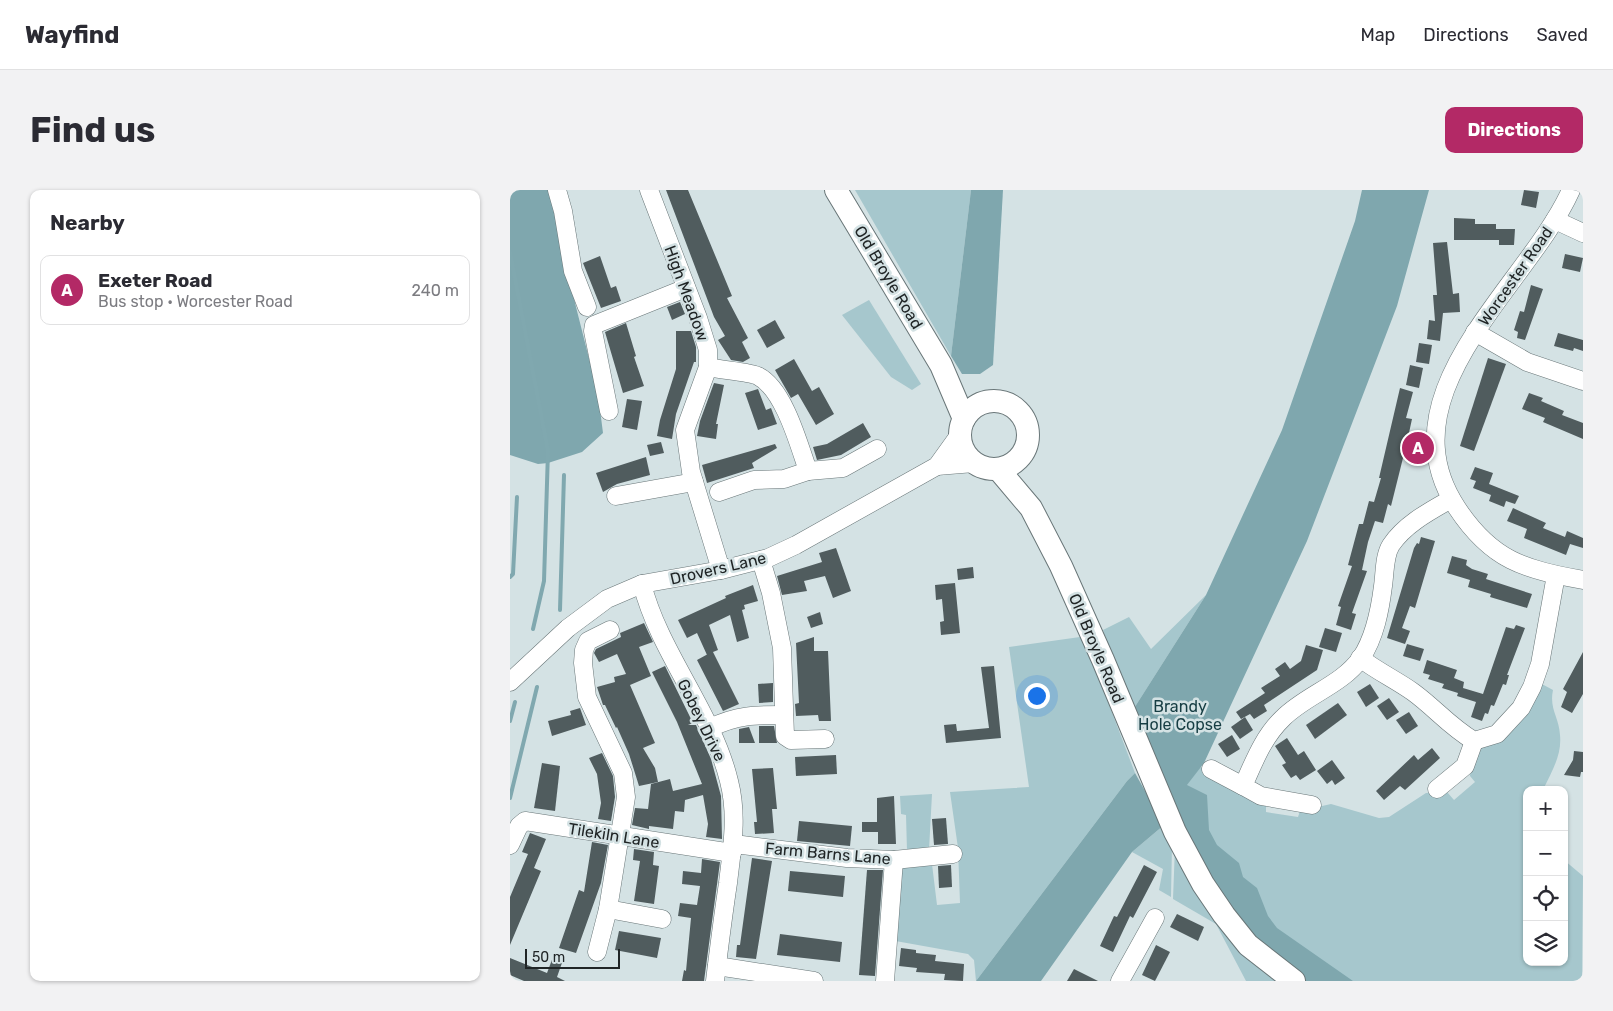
<!DOCTYPE html>
<meta charset="utf-8">
<style>
body{margin:0;font-family:Rubik,sans-serif;background:#f2f2f3;color:#2b2b33}
.controls{position:absolute;right:15px;bottom:15px;display:grid;overflow:hidden;border-radius:10px;box-shadow:0 1px 4px #0004}
.controls button{width:45px;height:45px;display:grid;place-items:center;padding:0;border:0;border-bottom:1px solid #e1e1e2;background:#fff;color:#2b2b33;font:25px sans-serif}
.scale{position:absolute;left:15px;bottom:12px;width:95px;box-sizing:border-box;padding-left:5px;border:2px solid #202526;border-top:0;font-size:14px;line-height:18px;white-space:nowrap;color:#202526;-webkit-text-stroke:4px #d4e2e4;paint-order:stroke}
.you{position:absolute;left:526px;top:505px;width:18px;height:18px;margin:-12px;border:4px solid #fff;border-radius:50%;background:#1a73e8;box-shadow:0 0 0 8px #1a73e833}
.badge{display:grid;place-items:center;width:32px;height:32px;border-radius:50%;background:#b32966;color:#fff;font-size:16px;font-weight:700}
.pin{position:absolute;translate:-50% -50%;border:2px solid #fff;box-shadow:0 1px 5px #0006}
.list{margin:0;padding:0;list-style:none}
h2{display:flex;justify-content:space-between;align-items:center;height:65px;margin:0;padding:0 20px;font-size:21px}
h2 small{font-size:16px;font-weight:400;color:#7c7c81}
.list li{display:grid;grid-template-columns:32px 1fr auto;gap:15px;align-items:center;box-sizing:border-box;height:70px;margin:0 10px 10px;padding:0 10px;border:1px solid #e1e1e2;border-radius:10px}
.list b{display:block;font-size:19px;white-space:nowrap}
.list p{margin:0;font-size:16px;white-space:nowrap;color:#7c7c81}
.list em{font-size:16px;font-style:normal;color:#7c7c81}
.icon{flex:none;width:28px;height:28px;fill:none;stroke:currentColor;stroke-width:2;stroke-linecap:round;stroke-linejoin:round}
.map{position:relative;flex:none;width:1073px;height:791px;overflow:hidden;border-radius:10px}
header{display:flex;align-items:center;gap:30px;box-sizing:border-box;height:70px;padding:0 25px;background:#fff;border-bottom:1px solid #e1e1e2}
header strong{font-size:24px}
nav{display:flex;gap:28px;margin-inline-start:auto;font-size:18px}
.intro{display:flex;align-items:center;justify-content:space-between;box-sizing:border-box;height:120px;padding:0 30px}
h1{margin:0;font-size:35px}
.button{padding:12px 22px;border-radius:10px;background:#b32966;color:#fff;font-size:18px;font-weight:700}
main{display:flex;gap:30px;padding:0 30px}
aside{flex:1;background:#fff;border-radius:10px;box-shadow:0 1px 4px #0004}
.map>svg:first-child{display:block}
</style>
<header>
<strong>Wayfind</strong>
<nav><a>Map</a><a>Directions</a><a>Saved</a></nav>
</header>
<div class="intro"><h1>Find us</h1><a class="button">Directions</a></div>
<main>
<aside>
<h2>Nearby<small></small></h2>
<ul class="list">
<li><span class="badge">A</span><div><b>Exeter Road</b><p>Bus stop · Worcester Road</p></div><em>240 m</em></li>
</ul>
</aside>
<div class="map">
<svg width="1073" height="791" viewBox="0 0 1073 791">
<rect width="100%" height="100%" fill="#d4e2e4"/>
<!-- green -->
<g fill="#a6c7cd">
<path d="M345 0H461L441 166Z"/>
<path d="M359 110 411 194 402 200 381 187 332 125Z"/>
<path d="M696 405 621 523 593 440 619 427 641 459Z"/>
<path d="M570 447 575 451 625 583 617 591 466 791 464 770 458 764 380 750 384 670 421 666 427 715 450 713 448 658 440 602 519 597 499 457Z"/>
<path d="M1030 493 1043 500C1039 519 1049 527 1050 545 1052 565 1042 581 1033 600H1017V772H1054V670L1073 686 1072 791H792L661 616 690 577 754 611 756 614V622L788 627 790 621 821 614 869 628 879 627 916 603 937 602 944 610 965 592 960 586C961 552 1007 517 1030 493Z"/>
<path d="M422 604 419 660 397 661 396 625 391 624 390 606Z"/>
<path d="M654 635 662 654 661 707 649 700 653 679 622 662Z"/>
<path d="M665 657 769 791H736L706 734 663 709Z"/>
</g>
<!-- forest -->
<g fill="#7fa7ae">
<path d="M0 0H39L66 117 88 204 93 243 72 262 38 273 28 274 0 265Z"/>
<path d="M461 0H493L483 175 470 184H452L441 166Z"/>
<path d="M852 0H919L887 116 797 351 694 573 677 595 697 605 699 640 707 655 729 673 733 687 747 698 758 726 767 738 843 791H792L740 747 699 690 621 523 696 405 772 240 845 31Z"/>
<path d="M625 583 654 635 622 662 531 791H466L617 591Z"/>
</g>
<g fill="none" stroke-linecap="round" stroke-linejoin="round">
<!-- stream -->
<g stroke="#80a8af" stroke-width="4">
<path d="M0 62 38 261 34 391 23 439"/>
<path d="M0 387 3 384 7 307"/>
<path d="M50 420 54 285"/>
<path d="M0 531 5 512"/>
<path d="M0 608 27 497"/>
</g>
</g>
<!-- building -->
<g fill="#505c5e">
<path d="M156 0H178L222 106 217 108 238 148 232 152 240 168 233 172 221 170 208 150 215 146 204 127Z"/>
<path d="M1014 0 1029 2 1026 18 1011 15Z"/>
<path d="M944 28 965 29V34H986V39H1005L1004 55H989V50H944Z"/>
<path d="M937 52 943 104 949 103 950 122 933 123 930 151 917 149 919 130 925 131 923 105H927L923 53Z"/>
<path d="M1055 64 1073 68 1070 82 1052 78Z"/>
<path d="M90 66 101 98 106 96 111 111 91 118 73 73Z"/>
<path d="M1021 95 1033 99 1015 150 1007 148 1008 142 1004 140 1010 121 1014 122Z"/>
<path d="M170 112 175 124 162 130 157 117Z"/>
<path d="M265 130 275 148 257 158 247 140Z"/>
<path d="M116 133 126 166 124 167 134 196 113 203 95 142Z"/>
<path d="M166 141H181L186 157V172H184L166 224 162 249 147 246 150 230 166 179Z"/>
<path d="M1048 143 1073 150V161L1064 158 1063 161 1044 156Z"/>
<path d="M909 153 922 155 919 174 906 172Z"/>
<path d="M978 168 996 174 964 261 950 256Z"/>
<path d="M284 169 302 201 309 197 324 224 306 235 288 204 281 208 265 180Z"/>
<path d="M900 175 913 178 909 198 896 195Z"/>
<path d="M204 193 214 195 206 234H208L206 249 187 246 190 231Z"/>
<path d="M890 198 903 202 896 228 902 229 897 252 881 316 878 314 873 333 865 331 858 352 852 380 857 381 842 423 846 424 841 440 826 435 831 417 828 416 842 376 838 375 849 334H853L859 311 864 312 871 288H869Z"/>
<path d="M248 199 256 220 261 218 267 234 248 240 235 203Z"/>
<path d="M1019 203 1033 208 1031 211 1054 221 1052 225 1073 233V249L1033 232 1035 228 1012 219Z"/>
<path d="M117 209 132 211 127 240 112 237Z"/>
<path d="M353 233 361 247 331 265 307 270 303 257 317 254Z"/>
<path d="M151 252 154 263 140 266 137 255Z"/>
<path d="M265 254 267 258 242 273 244 278 197 293 192 275Z"/>
<path d="M136 267 140 285 107 294 93 302 86 283Z"/>
<path d="M965 277 983 283 979 294 1009 306 1005 314 996 311 994 317 979 311 981 305 963 298 966 291 960 289Z"/>
<path d="M1003 318 1036 333 1033 338 1055 347 1057 341 1073 348V358L1060 354 1056 365 1014 348 1017 339 997 331Z"/>
<path d="M911 347 925 351 905 418 900 416 892 438 900 441 895 454 877 448 904 358 907 353 909 354Z"/>
<path d="M326 358 341 401 323 408 315 386 294 391 297 401 272 405 267 386 312 372 309 363Z"/>
<path d="M942 366 957 370 956 375 962 379 978 384 976 389 1022 404 1017 418 980 407 981 404 958 397 960 390 937 383Z"/>
<path d="M463 377 464 388 448 390 447 379Z"/>
<path d="M445 393 450 443 431 445 430 432 434 431 432 409 426 410 425 395Z"/>
<path d="M243 395 248 411 234 415 235 419 232 420 239 448 227 452 220 425 199 435 208 460 203 462 229 514 213 521 187 470 198 464 197 465 187 443 177 448 168 430 216 408 215 406Z"/>
<path d="M310 422 313 434 301 438 297 427Z"/>
<path d="M134 433 143 452 129 457 141 486 120 495 145 553 133 558 145 578 148 592 129 596 119 564 107 537 106 538 95 515H93L87 497 105 492 104 487 116 484 107 464 89 472 84 463 86 459 111 447 110 443Z"/>
<path d="M1006 435 1015 438 997 485H999L996 495 993 494 984 516 981 515 978 524 975 523 972 531 961 527 966 512 947 506 948 503 932 498 934 494 918 489 920 485 913 483 917 470 947 480 944 488 954 492 953 498 973 504 996 437 1004 439Z"/>
<path d="M815 438 832 443 826 462 809 457Z"/>
<path d="M304 447V461H318L321 531H309L308 525 286 526 285 514 289 513 286 453Z"/>
<path d="M897 454 914 459 910 471 893 466Z"/>
<path d="M796 455 813 460 807 480 754 515 757 521 744 529 740 524 731 529 726 522 755 503 751 498 770 486 765 479 775 472 780 479 791 471Z"/>
<path d="M1073 462V504L1062 523 1051 517 1057 502 1053 499Z"/>
<path d="M155 476 183 533 178 535H186L201 569 211 606 212 649 196 647 198 634 193 605 175 610 174 622 165 621 163 639 139 636V639L122 635 125 618 138 619 141 594 160 589 163 601 192 594 167 532 142 482Z"/>
<path d="M484 476 491 548 436 553 434 535 446 534 447 541 479 538 471 477Z"/>
<path d="M263 493V512L249 513 248 494Z"/>
<path d="M860 494 869 508 856 517 847 502Z"/>
<path d="M879 508 889 522 877 530 867 516Z"/>
<path d="M828 513 837 525 805 549 796 535Z"/>
<path d="M70 518 76 535 42 546 38 531 61 525 60 521Z"/>
<path d="M899 522 908 536 896 544 886 530Z"/>
<path d="M735 527 743 540 730 549 721 537Z"/>
<path d="M249 536H264L267 553H249Z"/>
<path d="M239 537 245 553H229V539Z"/>
<path d="M722 545 730 559 717 567 708 554Z"/>
<path d="M777 548 788 565 794 561 806 580 790 590 786 585 781 588 772 575 776 573 765 556Z"/>
<path d="M922 558 930 568 895 600 890 596 874 610 866 601 904 565 908 570Z"/>
<path d="M1064 561 1073 562V582H1071L1070 587 1054 585 1063 570Z"/>
<path d="M92 563 103 586 105 607 101 631 88 629 91 613 87 584 79 568Z"/>
<path d="M326 565 327 584 286 586 285 567Z"/>
<path d="M822 570 835 588 825 595 822 590 817 594 807 581Z"/>
<path d="M32 573 50 576 45 621 24 618Z"/>
<path d="M263 578 267 619H262L264 643 245 644 244 632H247L242 579Z"/>
<path d="M384 606 386 654H368V642H352V632H367V608Z"/>
<path d="M436 628 438 654 424 655 422 629Z"/>
<path d="M289 631 342 636 340 656 287 651Z"/>
<path d="M20 643 36 649 24 678 31 681 0 755V707L18 664 12 662Z"/>
<path d="M82 652 98 655 91 693 66 763 49 758 69 700 74 702Z"/>
<path d="M124 659 144 662 143 675 149 676 144 714 124 711 130 671 123 670Z"/>
<path d="M242 668 262 671 246 769 226 767 227 755H230Z"/>
<path d="M192 669 210 672 194 791H172L174 780 176 781 181 728 168 726 170 713 187 715 190 696 172 694 173 681 191 683Z"/>
<path d="M441 675 442 697 429 698 428 676Z"/>
<path d="M634 675 647 682 623 728 620 726 603 762 590 756 604 726 607 727Z"/>
<path d="M357 680H373L365 786 349 785Z"/>
<path d="M280 681 335 686 333 707 278 701Z"/>
<path d="M667 724 694 737 688 751 660 737Z"/>
<path d="M109 741 151 748 147 768 105 760Z"/>
<path d="M270 744 332 752 330 772 267 765Z"/>
<path d="M646 755 660 762 645 791 632 785Z"/>
<path d="M391 758 406 760V763L426 765 425 771 454 774 453 791 434 790 435 784 406 782 407 778 389 776Z"/>
<path d="M43 767 53 770 47 787 55 791H14L0 785V768L37 783Z"/>
<path d="M564 779 588 791H557Z"/>
</g>
<g fill="none" stroke-linecap="round" stroke-linejoin="round">
<!-- minor casing -->
<g stroke="#697678" stroke-width="19">
<g id="minor">
<path d="M47 0 53 21 63 81 77 117"/>
<path d="M139 0 188 128 198 160V177L175 240 181 282 211 380"/>
<path d="M1061 0C1018 96 871 203 947 318 982 371 1014 379 1073 390"/>
<path d="M1045 30 1073 43"/>
<path d="M965 142 1017 172 1073 191"/>
<path d="M198 177C210 180 241 182 248 186 274 199 289 255 298 281"/>
<path d="M99 221 83 141 84 135 176 98"/>
<path d="M427 276 464 273"/>
<path d="M209 302 244 290 274 289 298 281 333 278 367 259"/>
<path d="M106 306 184 292"/>
<path d="M251 370 261 403 272 458 275 546 281 550 315 549"/>
<path d="M132 394C150 464 202 521 219 591 228 626 222 658 218 693 213 726 209 758 205 791"/>
<path d="M850 468C867 481 886 490 903 502 925 518 939 536 964 551L987 544 1011 518 1022 497 1030 474 1046 385"/>
<path d="M0 492 58 438 97 409 132 394 211 380 258 368 286 355 427 276 450 244"/>
<path d="M200 538C227 525 244 525 274 525"/>
<path d="M701 579 733 596"/>
<path d="M927 599 955 576 964 551"/>
<path d="M802 615 751 606 733 596C744 572 753 547 773 528 796 505 832 495 851 468 865 447 870 420 873 396 875 383 874 366 881 355 895 334 920 321 941 309"/>
<path d="M224 654 337 668 384 670 443 664"/>
<path d="M0 655 9 636 15 631 222 663"/>
<path d="M98 719 152 729"/>
<path d="M87 762 98 719 116 607 113 583 77 507 73 473 74 460 78 451 100 440"/>
<path d="M207 776 304 791"/>
<path d="M375 791 384 670"/>
<path d="M610 791 645 728"/>
</g>
</g>
<!-- major casing -->
<g stroke="#697678" stroke-width="24">
<g id="major">
<path d="M326 0 431 175 454 229"/>
<circle cx="484" cy="245" r="34"/>
<path d="M488 279 521 318 551 376 593 470 665 642 693 694 714 725 738 755 784 791"/>
</g>
</g>
<!-- minor -->
<use href="#minor" stroke="#fff" stroke-width="18"/>
<!-- major -->
<use href="#major" stroke="#fff" stroke-width="22"/>
</g>
<g text-anchor="middle" stroke-width="5" stroke-linejoin="round" paint-order="stroke">
<!-- street labels -->
<g font-size="16" fill="#202526" stroke="#d4e2e4">
<text transform="translate(1005 86) rotate(-55)" y="6">Worcester Road</text>
<text transform="translate(379 87) rotate(59)" y="6">Old Broyle Road</text>
<text transform="translate(177 103) rotate(70)" y="6">High Meadow</text>
<text transform="translate(208 378) rotate(-13)" y="6">Drovers Lane</text>
<text transform="translate(587 458) rotate(67)" y="6">Old Broyle Road</text>
<text transform="translate(192 530) rotate(64)" y="6">Gobey Drive</text>
<text transform="translate(104 645) rotate(9)" y="6">Tilekiln Lane</text>
<text transform="translate(318 663) rotate(5)" y="6">Farm Barns Lane</text>
</g>
<!-- park labels -->
<g font-size="16" fill="#163d43" stroke="#d4e2e4">
<text x="670" y="522">Brandy<tspan x="670" dy="18">Hole Copse</tspan></text>
</g>
</g>
</svg>
<div class="controls">
<button>+</button>
<button>−</button>
<button><svg class="icon" aria-label="locate" viewBox="0 0 24 24"><circle cx="12" cy="12" r="6"/><path d="M12 2v4M12 18v4M2 12h4M18 12h4"/></svg></button>
<button><svg class="icon" aria-label="layers" viewBox="0 0 24 24"><path d="M12 4l9 5-9 5-9-5zM3 14l9 5 9-5"/></svg></button>
</div>
<div class="scale">50 m</div>
<div class="you"></div>
<div class="pin badge" style="left:908px;top:258px">A</div>
</div>
</main>
